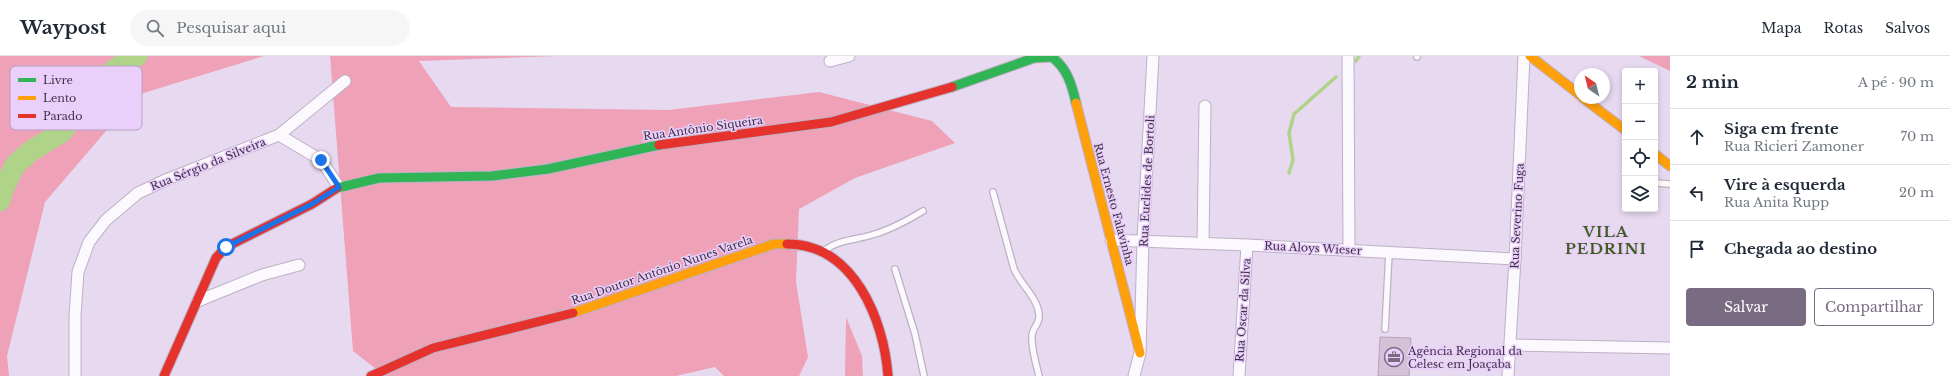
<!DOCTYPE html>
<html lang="pt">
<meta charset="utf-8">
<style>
body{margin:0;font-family:"Libre Baskerville",serif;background:#f6f6f7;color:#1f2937}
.controls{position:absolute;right:12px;top:12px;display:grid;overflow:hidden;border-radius:4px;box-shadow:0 2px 6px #0003}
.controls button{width:36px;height:36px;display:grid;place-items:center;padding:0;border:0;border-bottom:1px solid #e0e1e3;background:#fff;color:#1f2937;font:20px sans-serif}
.compass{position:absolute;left:1574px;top:12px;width:36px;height:36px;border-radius:50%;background:#fff;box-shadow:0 2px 6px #0003;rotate:325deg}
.stop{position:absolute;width:12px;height:12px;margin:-9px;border:3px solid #1a73e8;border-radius:50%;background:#fff}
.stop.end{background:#1a73e8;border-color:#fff;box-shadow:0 1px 4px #0008}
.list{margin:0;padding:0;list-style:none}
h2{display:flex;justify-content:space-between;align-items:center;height:52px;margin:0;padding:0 16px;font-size:17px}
h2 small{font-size:13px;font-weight:400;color:#747a83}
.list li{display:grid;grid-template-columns:26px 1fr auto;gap:12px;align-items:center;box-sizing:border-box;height:56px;padding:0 16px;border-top:1px solid #e0e1e3}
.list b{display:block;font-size:15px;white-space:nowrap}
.list p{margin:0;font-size:13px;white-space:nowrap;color:#747a83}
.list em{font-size:13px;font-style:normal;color:#747a83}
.actions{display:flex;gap:8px;padding:12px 16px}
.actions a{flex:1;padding:9px 0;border:1px solid #796c82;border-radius:4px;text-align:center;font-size:14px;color:#796c82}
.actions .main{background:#796c82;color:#fff}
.icon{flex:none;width:22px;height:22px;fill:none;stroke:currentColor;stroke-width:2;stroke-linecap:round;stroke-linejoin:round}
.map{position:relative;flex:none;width:1670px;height:320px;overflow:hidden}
header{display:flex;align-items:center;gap:24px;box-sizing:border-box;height:56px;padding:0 20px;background:#fff;border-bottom:1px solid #e0e1e3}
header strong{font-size:19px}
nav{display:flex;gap:22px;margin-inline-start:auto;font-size:14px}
.search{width:280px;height:36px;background:#f6f6f7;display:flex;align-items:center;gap:10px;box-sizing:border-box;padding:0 14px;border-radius:22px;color:#747a83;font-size:15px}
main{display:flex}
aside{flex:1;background:#fff}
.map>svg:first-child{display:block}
</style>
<header>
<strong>Waypost</strong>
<div class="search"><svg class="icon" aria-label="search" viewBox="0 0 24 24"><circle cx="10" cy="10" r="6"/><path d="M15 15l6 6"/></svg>Pesquisar aqui</div>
<nav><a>Mapa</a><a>Rotas</a><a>Salvos</a></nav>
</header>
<main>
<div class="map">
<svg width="1670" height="320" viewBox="0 0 1670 320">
<rect width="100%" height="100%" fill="#e7d9f0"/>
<!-- forest -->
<g fill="#eea1b7">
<path d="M0 0H264L137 39 45 146 7 300 9 320H0Z"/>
<path d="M330 0H556L419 5 451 51 669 54 819 36 932 65 955 87 855 122 799 153 796 226 808 301 799 320H724L715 311 676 320H385L353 295Z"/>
<path d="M1639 0H1670V15Z"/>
<path d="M846 261 862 300 863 320H845Z"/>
</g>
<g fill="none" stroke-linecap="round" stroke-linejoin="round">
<!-- stream -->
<g stroke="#aed389" stroke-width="3.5">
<path d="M1356 5 1359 0"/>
<path d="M1289 117 1293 104 1289 77 1294 58 1336 21"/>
</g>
<!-- river -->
<path stroke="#aed389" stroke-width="21" d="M0 145 3 134 15 109 31 95 62 76 92 30 128 4 137 0"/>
</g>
<!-- building -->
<path fill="#d4c0d7" stroke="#b4a5b7" d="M1380 281 1411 282 1409 320H1378Z"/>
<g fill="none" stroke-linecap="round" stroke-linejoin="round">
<!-- lane casing -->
<g stroke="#bdb1c5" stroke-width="8">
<g id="lane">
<path d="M1417 1V0"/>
<path d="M1655 127 1670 128"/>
<path d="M993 136 1014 213C1021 229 1038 242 1039 259 1040 268 1032 272 1032 280 1031 292 1036 307 1039 320"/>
<path d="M823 196C837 183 858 184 875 178 892 173 908 164 923 155"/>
<path d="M895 213 915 278 924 320"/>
<path d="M1385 273 1389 197"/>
</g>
</g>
<!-- street casing -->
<g stroke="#bdb1c5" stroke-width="13">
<g id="street">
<path d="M1348 0 1349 194"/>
<path d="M830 5 849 0"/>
<path d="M279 79 321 104 339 131"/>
<path d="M1111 184 1247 189 1515 203"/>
<path d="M1203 187 1205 50"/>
<path d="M198 245 262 219 299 209"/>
<path d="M1510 289 1670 292"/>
<path d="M75 320V260L78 216 89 186 106 164 138 137 168 123 279 79 345 25"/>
<path d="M1134 320 1140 297 1143 184 1153 0"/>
<path d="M1239 320 1247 189"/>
<path d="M1508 320 1515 203 1524 0"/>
</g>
</g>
<!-- fast casing -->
<g stroke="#bdb1c5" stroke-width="11">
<g id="fast">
<path d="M952 31 1034 2 1052 1C1067 12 1072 29 1076 47"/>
<path d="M337 132 379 122 492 120 548 113 659 89"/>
</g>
</g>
<!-- slow casing -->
<g stroke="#bdb1c5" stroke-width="11">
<g id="slow">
<path d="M1530 0 1580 39"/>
<path d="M1583 42 1625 74"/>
<path d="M1076 47 1140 297"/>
<path d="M1655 98 1670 110"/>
<path d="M573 257 774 188H787"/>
</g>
</g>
<!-- jam casing -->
<g stroke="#bdb1c5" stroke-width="11">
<g id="jam">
<path d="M659 89 831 66 952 31"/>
<path d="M787 188C854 188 884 264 888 320"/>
<path d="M164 320 216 202 226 191 312 148 337 132"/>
<path d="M371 320 433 292 573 257"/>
</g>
</g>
<!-- path -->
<path stroke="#e0dce3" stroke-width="2" stroke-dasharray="3 2" stroke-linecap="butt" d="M812 320C831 281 835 249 815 209"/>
<!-- lane -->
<use href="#lane" stroke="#fbf9fd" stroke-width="5.5"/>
<!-- street -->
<use href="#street" stroke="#fbf9fd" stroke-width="11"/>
<!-- fast -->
<use href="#fast" stroke="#30b455" stroke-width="9"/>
<!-- slow -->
<use href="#slow" stroke="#ff9f0a" stroke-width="9"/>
<!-- jam -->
<use href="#jam" stroke="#e5322d" stroke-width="9"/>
</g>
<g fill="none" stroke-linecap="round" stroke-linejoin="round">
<!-- route -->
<path stroke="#1a73e8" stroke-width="5" d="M226 191 312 148 339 131 321 104"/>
</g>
<!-- icons -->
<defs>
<g id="office-ring" transform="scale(1)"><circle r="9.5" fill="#e9cffa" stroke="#796c82" stroke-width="1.5"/><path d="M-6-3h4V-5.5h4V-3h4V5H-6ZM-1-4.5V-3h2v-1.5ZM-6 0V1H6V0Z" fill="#796c82"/></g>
</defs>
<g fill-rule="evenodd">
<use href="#office-ring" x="1394" y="301"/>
</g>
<g text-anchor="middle" stroke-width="3" stroke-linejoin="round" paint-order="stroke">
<!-- street labels -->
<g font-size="11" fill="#3e3147" stroke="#e9cffa">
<text transform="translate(703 72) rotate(-8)" y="4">Rua Antônio Siqueira</text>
<text transform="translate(208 108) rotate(-22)" y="4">Rua Sérgio da Silveira</text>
<text transform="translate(1147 125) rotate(-87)" y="4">Rua Euclides de Bortoli</text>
<text transform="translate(1114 148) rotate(75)" y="4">Rua Ernesto Falavinha</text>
<text transform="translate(1517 160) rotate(-87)" y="4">Rua Severino Fuga</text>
<text transform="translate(1313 192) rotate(3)" y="4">Rua Aloys Wieser</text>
<text transform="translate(662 214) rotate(-19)" y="4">Rua Doutor Antônio Nunes Varela</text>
<text transform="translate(1243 254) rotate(-86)" y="4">Rua Oscar da Silva</text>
</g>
<!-- poi labels -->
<g font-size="11" fill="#3e3147" stroke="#e9cffa" text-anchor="start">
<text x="1408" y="299">Agência Regional da<tspan x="1408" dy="13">Celesc em Joaçaba</tspan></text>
</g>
<!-- district labels -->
<g font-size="15" font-weight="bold" letter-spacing="1" fill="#3e5e1d" stroke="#e9cffa">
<text x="1606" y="181">VILA<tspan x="1606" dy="17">PEDRINI</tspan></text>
</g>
</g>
<!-- legend -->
<rect x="10" y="10" width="132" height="64" rx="6" fill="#e9cffa" stroke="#b6a0c4" stroke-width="1"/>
<rect x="18" y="22" width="18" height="4" fill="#30b455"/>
<rect x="18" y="40" width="18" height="4" fill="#ff9f0a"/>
<rect x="18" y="58" width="18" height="4" fill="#e5322d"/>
<g font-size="11" fill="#3e3147">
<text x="43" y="28">Livre</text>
<text x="43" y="46">Lento</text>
<text x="43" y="64">Parado</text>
</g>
</svg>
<div class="controls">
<button>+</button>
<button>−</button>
<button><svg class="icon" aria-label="locate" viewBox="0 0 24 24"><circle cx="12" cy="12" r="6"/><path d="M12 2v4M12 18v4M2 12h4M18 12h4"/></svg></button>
<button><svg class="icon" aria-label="layers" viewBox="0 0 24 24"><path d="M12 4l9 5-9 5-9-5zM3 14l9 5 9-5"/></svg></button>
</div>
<svg class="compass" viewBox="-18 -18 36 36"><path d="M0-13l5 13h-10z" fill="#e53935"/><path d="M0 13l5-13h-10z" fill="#747a83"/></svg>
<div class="stop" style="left:226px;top:191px"></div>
<div class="stop end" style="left:321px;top:104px"></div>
</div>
<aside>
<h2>2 min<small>A pé · 90 m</small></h2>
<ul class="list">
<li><svg class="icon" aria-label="ahead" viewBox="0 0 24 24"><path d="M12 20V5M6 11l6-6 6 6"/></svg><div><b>Siga em frente</b><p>Rua Ricieri Zamoner</p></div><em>70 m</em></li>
<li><svg class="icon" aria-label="left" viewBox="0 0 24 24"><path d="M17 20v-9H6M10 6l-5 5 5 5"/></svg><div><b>Vire à esquerda</b><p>Rua Anita Rupp</p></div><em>20 m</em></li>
<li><svg class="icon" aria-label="arrive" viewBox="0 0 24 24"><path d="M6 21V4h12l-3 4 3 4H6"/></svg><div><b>Chegada ao destino</b></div></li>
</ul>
<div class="actions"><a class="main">Salvar</a><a>Compartilhar</a></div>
</aside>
</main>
